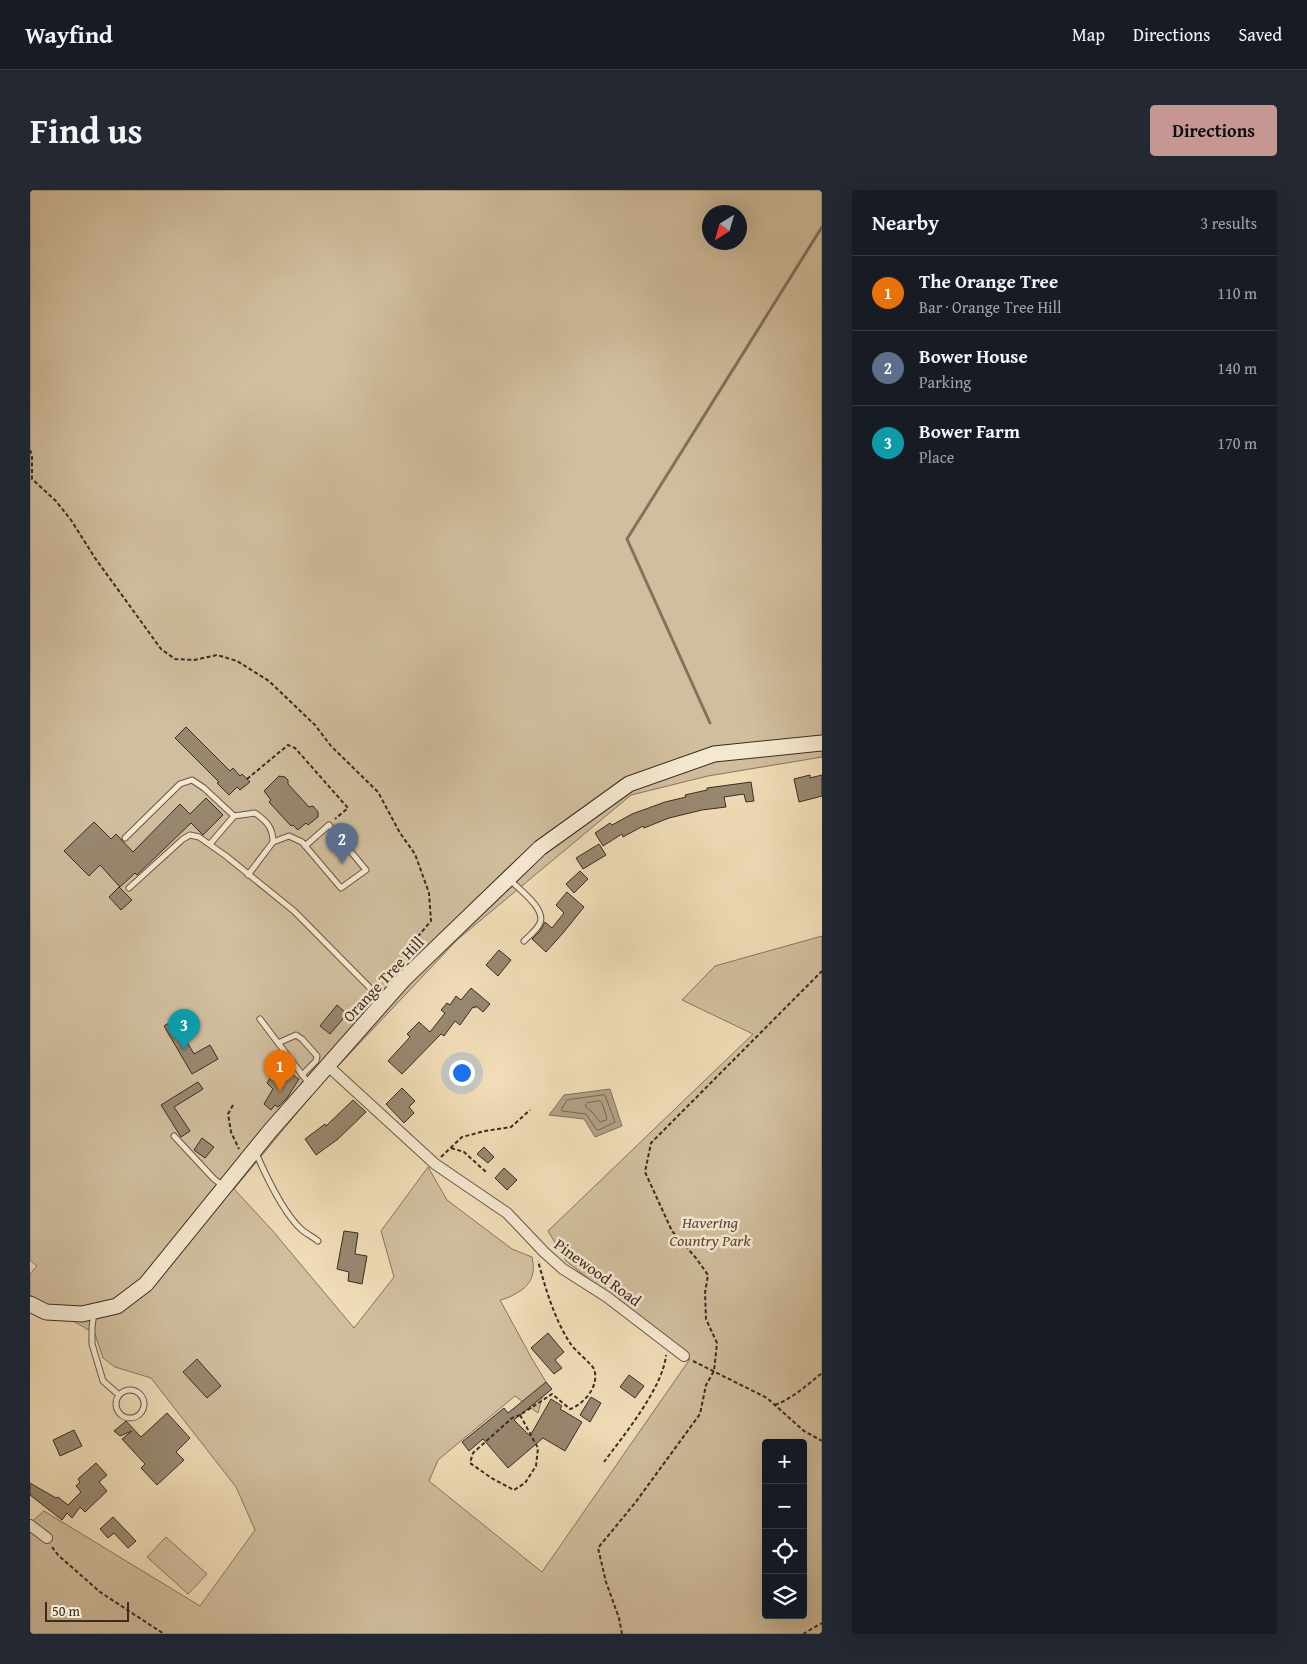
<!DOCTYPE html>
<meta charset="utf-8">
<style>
body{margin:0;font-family:"Gentium Book Plus",serif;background:#242831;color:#f1f3f6}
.controls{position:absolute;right:15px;bottom:15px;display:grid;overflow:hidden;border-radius:5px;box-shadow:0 5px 20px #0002}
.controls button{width:45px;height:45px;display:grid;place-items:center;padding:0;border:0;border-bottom:1px solid #363941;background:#171b24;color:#f1f3f6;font:25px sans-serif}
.compass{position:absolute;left:672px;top:15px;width:45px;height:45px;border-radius:50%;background:#171b24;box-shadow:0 5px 20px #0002;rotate:217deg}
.scale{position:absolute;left:15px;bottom:12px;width:84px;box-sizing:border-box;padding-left:5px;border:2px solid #392c23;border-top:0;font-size:14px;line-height:18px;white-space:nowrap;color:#392c23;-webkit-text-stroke:4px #f5e8d0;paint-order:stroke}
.you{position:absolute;left:431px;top:882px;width:18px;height:18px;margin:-12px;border:4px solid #fff;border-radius:50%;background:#1a73e8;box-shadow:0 0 0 8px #1a73e833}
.badge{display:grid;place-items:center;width:32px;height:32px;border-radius:50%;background:#c59692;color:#fff;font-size:16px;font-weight:700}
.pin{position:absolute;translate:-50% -41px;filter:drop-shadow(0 1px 2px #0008)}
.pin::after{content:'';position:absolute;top:26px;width:18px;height:15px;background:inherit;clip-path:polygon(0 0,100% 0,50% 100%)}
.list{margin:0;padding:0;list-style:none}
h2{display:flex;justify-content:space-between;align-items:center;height:65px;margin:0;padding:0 20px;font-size:21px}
h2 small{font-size:16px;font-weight:400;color:#9ea1a6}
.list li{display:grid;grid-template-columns:32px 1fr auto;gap:15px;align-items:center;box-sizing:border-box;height:75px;padding:0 20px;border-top:1px solid #363941}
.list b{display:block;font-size:19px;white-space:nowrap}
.list p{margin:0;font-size:16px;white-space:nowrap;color:#9ea1a6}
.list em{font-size:16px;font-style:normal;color:#9ea1a6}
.icon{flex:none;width:28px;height:28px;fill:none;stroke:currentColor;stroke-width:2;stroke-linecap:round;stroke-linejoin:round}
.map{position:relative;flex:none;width:792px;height:1444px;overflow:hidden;border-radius:5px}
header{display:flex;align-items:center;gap:30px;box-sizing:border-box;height:70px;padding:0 25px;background:#171b24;border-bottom:1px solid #363941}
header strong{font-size:24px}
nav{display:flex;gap:28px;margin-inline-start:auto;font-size:18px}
.intro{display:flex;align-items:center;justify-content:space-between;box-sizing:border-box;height:120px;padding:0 30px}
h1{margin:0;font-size:35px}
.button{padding:12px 22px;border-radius:5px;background:#c59692;color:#111;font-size:18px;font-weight:700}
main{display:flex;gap:30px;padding:0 30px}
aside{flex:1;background:#171b24;border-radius:5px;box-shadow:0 5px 20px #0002}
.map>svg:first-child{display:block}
</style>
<header>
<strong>Wayfind</strong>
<nav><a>Map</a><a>Directions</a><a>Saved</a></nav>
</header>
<div class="intro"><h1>Find us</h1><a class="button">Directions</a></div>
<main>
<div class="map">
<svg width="792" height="1444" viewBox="0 0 792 1444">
<rect width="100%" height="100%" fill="#f0dcb7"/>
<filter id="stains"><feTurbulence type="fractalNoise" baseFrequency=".004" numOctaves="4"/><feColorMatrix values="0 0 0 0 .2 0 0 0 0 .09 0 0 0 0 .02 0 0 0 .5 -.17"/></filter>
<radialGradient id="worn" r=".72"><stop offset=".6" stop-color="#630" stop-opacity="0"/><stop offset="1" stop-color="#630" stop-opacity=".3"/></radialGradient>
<!-- green -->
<g fill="#d1be9e" stroke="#857560" fill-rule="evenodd">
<path d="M0 0H792V567L678 586 601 605 427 750 291 894 204 999 242 1040 324 1138 364 1087 351 1041 398 977 417 1010 482 1059 502 1067C506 1084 501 1096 485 1104 480 1107 475 1109 470 1110L501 1167 516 1192 508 1223 485 1206 408 1270 399 1291 512 1382 660 1169 536 1071 518 1041 723 844 652 810 685 776 792 746V1444H0V1333L14 1321 170 1416 225 1340 206 1297 121 1188 85 1177 73 1168 65 1144 0 1105V1084L7 1076 0 1070ZM679 22H709V52H679ZM736 1253H773V1425H736Z"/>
<path d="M136 1347 177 1384 158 1404 117 1367Z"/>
</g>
<!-- water -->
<path fill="#b2a085" stroke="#82725e" d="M580 899 592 936 565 947 554 929 519 925 534 905Z"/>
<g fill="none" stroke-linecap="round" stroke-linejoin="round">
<!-- shore -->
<g stroke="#766654" stroke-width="1">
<path d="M575 905 585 932 569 940 566 939 556 924 532 921 531 920 537 910Z"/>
<path d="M570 911 572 913 577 928 576 930 570 932 562 922 555 916 557 913Z"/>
</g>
<!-- stream -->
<path stroke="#82725e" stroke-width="3" d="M680 533 597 349 792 37"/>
</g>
<!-- building -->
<g fill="#988870" stroke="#392c23">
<path d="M156 537 200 581 203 578 210 586 212 584 220 592 210 600 207 597 199 605 187 593 189 592 145 548Z"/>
<path d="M780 585V588L792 585V606L769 612 764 589Z"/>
<path d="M249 586 255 587 258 590V594L279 617 283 616 288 622V627L278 635 276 633 268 640 263 635 261 636 239 612 241 610 234 601Z"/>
<path d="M721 592 724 611 716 612 714 604 694 607 696 617 672 620 639 628 614 638 613 636 593 647 592 644 573 656 565 643 580 633 582 635 602 624 635 612 656 607 655 605 677 600V598Z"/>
<path d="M176 608 193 625 173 645 161 633 107 685 105 683 90 697 70 675 59 686 34 661 64 632 81 649 86 644 103 662 150 614 160 624Z"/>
<path d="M569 654 576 665 553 679 546 668Z"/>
<path d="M550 681 558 689 544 703 536 694Z"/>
<path d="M89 697 102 710 91 720 79 707Z"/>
<path d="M537 702 554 717 533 743 516 762 502 749 510 741 515 732 522 738 534 723 526 715Z"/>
<path d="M469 760 481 770 468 786 456 775Z"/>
<path d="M441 798 460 814 453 822 446 816 445 818 443 817 430 835 425 831 414 846 411 844 372 884 358 871 380 847 377 844 389 832 400 842 415 823 411 820 417 813 420 815 426 806 431 810Z"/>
<path d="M307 815 317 824 300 844 290 836Z"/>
<path d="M144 830 164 864 180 855 188 869 162 884 134 836Z"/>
<path d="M248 876 269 889 257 908 248 917 245 915 241 920 234 914 243 899 237 893Z"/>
<path d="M168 892 173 899 144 917 160 941 151 947 131 915Z"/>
<path d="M372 898 385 911 379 917 384 923 374 933 356 914Z"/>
<path d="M323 910 336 922 308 949 286 965 275 949 295 934 296 936Z"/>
<path d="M172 948 184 957 175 968 164 960Z"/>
<path d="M454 957 464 967 458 973 447 964Z"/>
<path d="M474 978 487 990 477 1000 465 988Z"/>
<path d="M314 1041 328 1043 325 1064 337 1066 332 1094 318 1091 319 1082 307 1079Z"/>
<path d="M518 1143 534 1162 525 1170 532 1178 524 1184 501 1158Z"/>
<path d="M167 1169 191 1196 177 1208 153 1182Z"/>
<path d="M599 1185 614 1196 605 1208 590 1197Z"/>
<path d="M516 1192 522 1199 484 1230 500 1246 521 1209 532 1216 530 1219 552 1232 535 1261 513 1248 478 1278 453 1249 439 1261 432 1252 474 1218 478 1223Z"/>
<path d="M561 1207 571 1213 560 1232 550 1225Z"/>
<path d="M137 1223 160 1248 146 1262 154 1270 127 1295 111 1278 115 1274 92 1249 102 1241 90 1246 84 1241 96 1231 111 1247Z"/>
<path d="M44 1240 52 1256 30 1266 23 1250Z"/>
<path d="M66 1273 77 1285 69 1292 77 1301 55 1322 50 1317 42 1328 37 1323 32 1330 0 1305V1293L26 1308 28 1307 38 1315 51 1302 46 1296 50 1292 48 1289Z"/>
<path d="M83 1327 106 1351 98 1358 84 1343 78 1348 70 1339Z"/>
</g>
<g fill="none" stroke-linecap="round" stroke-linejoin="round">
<!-- lane casing -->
<g stroke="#675848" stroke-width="7">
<g id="lane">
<path d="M204 626 225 623C236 631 243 637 243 652"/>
<path d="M95 648 150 594 162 590 174 598 204 626 180 654"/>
<path d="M218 685 243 652 259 646 272 652 311 698 336 680 299 635 275 656"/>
<path d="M480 690C490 700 516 719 510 733 507 740 499 746 494 751"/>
<path d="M99 698 153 649 160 645 169 647 196 666 264 721 352 810"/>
<path d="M230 829 280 895"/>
<path d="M248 853 266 845 272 849 287 866 286 871 272 885"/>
<path d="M144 946 184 989 192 995"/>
<path d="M226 963C236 986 254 1024 272 1040 277 1044 283 1047 288 1051"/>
<path d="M64 1122 62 1137V1154L73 1191 89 1205"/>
<circle cx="100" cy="1214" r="14"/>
</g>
</g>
<!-- street casing -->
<g stroke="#675848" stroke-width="12">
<g id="street">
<path d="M297 875 405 974 477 1023 514 1062 533 1079 577 1107 654 1166"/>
<path d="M0 1335 17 1348"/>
</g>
</g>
<!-- secondary casing -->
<g stroke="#392c23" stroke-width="17">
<path id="secondary" d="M0 1114 16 1122 52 1124 87 1116 116 1094 240 941 374 789 510 658 599 594 684 564 792 553"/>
</g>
<!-- path -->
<g stroke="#392c23" stroke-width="2" stroke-dasharray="4 2.5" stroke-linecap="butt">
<path d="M0 260 2 265V289L26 311 41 330 65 368 131 459 145 469 164 470 187 465 207 471 239 491 285 535 301 556 348 602 370 643 385 664 399 703 401 731 362 777V782"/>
<path d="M217 589 258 555 265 558 318 618 305 629"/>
<path d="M203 915 198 924 201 942 209 959"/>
<path d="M421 958 434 962 456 982"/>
<path d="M411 967 432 947 455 941 481 937 500 920"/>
<path d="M663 1171 737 1208 774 1241 792 1251"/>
<path d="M745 1215C763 1208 777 1195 792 1183"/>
<path d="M490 1225 482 1228 443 1263 440 1273 463 1289 484 1300 495 1293 506 1276 508 1258 490 1225 522 1204 540 1219C554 1214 570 1196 564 1179 561 1173 546 1162 540 1153 524 1128 516 1100 508 1071"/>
<path d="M574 1272C593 1246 633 1198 636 1165"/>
<path d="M22 1357 28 1365 70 1402 134 1444"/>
<path d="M592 1444 589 1428 576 1392 568 1358 605 1313 670 1224 676 1195 684 1181 687 1153 676 1129 675 1103 678 1085 666 1068 642 1041 615 982 621 953 792 781"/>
<path d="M773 1444 792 1433"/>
</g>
<!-- lane -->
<use href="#lane" stroke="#f5e8d0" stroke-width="5"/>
<!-- street -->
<use href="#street" stroke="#f5e8d0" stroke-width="10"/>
<!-- secondary -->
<use href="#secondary" stroke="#f5e8d0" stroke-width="15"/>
</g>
<g text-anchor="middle" stroke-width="5" stroke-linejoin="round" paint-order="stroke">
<!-- street labels -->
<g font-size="16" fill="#392c23" stroke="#f5e8d0">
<text transform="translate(353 789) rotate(-47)" y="6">Orange Tree Hill</text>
<text transform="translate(568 1082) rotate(36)" y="6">Pinewood Road</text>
</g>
<!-- park labels -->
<g font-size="16" font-style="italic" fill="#57493c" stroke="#f5e8d0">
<text x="680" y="1038">Havering<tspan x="680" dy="18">Country Park</tspan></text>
</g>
</g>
<rect width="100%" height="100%" filter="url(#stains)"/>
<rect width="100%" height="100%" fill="url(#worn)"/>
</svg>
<div class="controls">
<button>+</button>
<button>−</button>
<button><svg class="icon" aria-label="locate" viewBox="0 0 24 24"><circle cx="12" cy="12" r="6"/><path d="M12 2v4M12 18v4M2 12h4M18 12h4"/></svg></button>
<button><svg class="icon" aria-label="layers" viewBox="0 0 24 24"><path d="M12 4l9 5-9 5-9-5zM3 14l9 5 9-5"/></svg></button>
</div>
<svg class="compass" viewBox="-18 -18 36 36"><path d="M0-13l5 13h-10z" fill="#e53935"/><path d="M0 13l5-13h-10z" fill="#9ea1a6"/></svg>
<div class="scale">50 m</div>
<div class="you"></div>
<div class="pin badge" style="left:250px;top:901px;background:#e8710a">1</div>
<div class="pin badge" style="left:312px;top:674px;background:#5c6f8a">2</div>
<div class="pin badge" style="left:154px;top:860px;background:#0f9aa8">3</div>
</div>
<aside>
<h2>Nearby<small>3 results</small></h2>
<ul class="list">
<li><span class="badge" style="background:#e8710a">1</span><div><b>The Orange Tree</b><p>Bar · Orange Tree Hill</p></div><em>110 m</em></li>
<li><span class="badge" style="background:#5c6f8a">2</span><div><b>Bower House</b><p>Parking</p></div><em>140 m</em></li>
<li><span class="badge" style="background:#0f9aa8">3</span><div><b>Bower Farm</b><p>Place</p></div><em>170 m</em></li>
</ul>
</aside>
</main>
